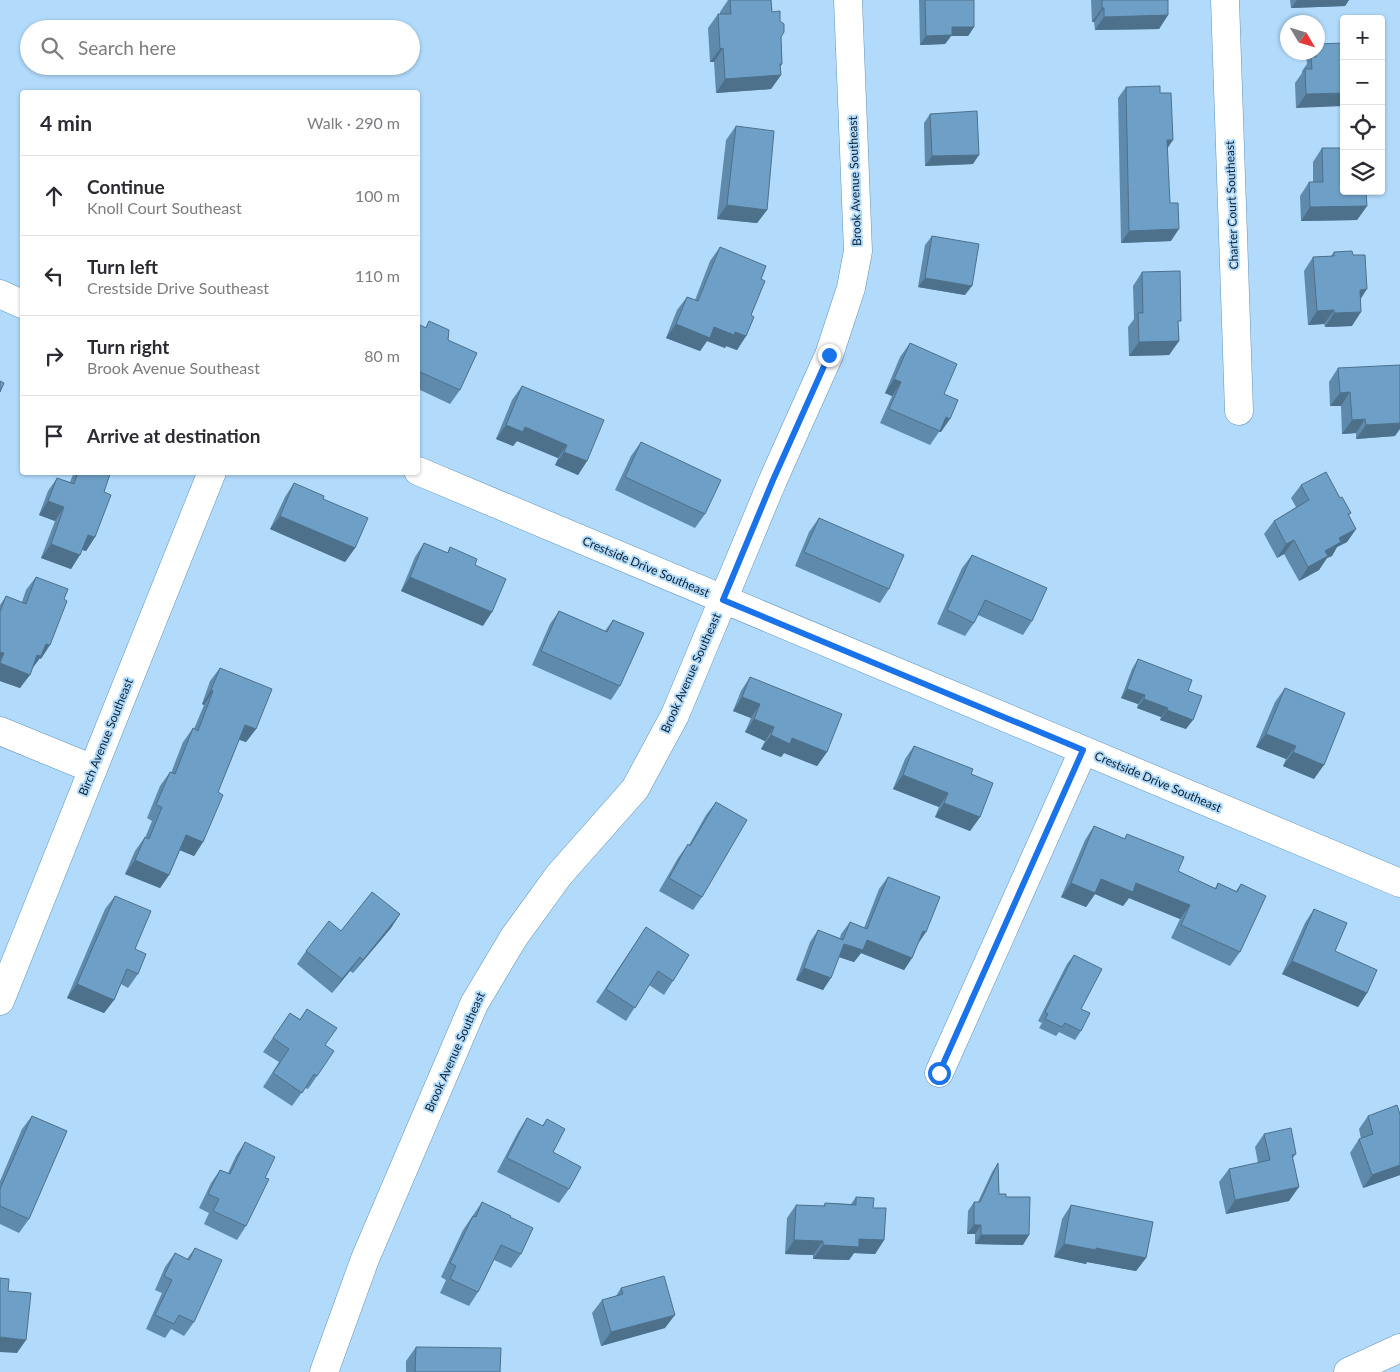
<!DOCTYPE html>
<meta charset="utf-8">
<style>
body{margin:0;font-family:Lato,sans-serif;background:#f7f7f7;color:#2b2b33}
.controls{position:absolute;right:15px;top:15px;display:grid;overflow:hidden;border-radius:5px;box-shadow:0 1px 4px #0004}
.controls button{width:45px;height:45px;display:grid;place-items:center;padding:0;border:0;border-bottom:1px solid #e1e1e2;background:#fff;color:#2b2b33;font:25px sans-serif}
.compass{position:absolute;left:1280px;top:15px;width:45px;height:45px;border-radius:50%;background:#fff;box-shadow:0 1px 4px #0004;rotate:128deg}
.stop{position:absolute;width:15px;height:15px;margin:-11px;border:4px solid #1a73e8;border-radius:50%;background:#fff}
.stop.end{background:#1a73e8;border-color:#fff;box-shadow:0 1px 5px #0008}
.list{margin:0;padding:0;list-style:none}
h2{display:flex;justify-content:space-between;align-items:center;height:65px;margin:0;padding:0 20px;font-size:21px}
h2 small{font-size:16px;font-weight:400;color:#7c7c81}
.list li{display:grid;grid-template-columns:32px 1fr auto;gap:15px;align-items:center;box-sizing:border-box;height:80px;padding:0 20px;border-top:1px solid #e1e1e2}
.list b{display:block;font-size:19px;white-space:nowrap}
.list p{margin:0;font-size:16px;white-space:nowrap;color:#7c7c81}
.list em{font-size:16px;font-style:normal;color:#7c7c81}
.icon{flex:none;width:28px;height:28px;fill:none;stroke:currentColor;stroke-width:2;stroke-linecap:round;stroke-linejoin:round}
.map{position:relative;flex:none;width:1400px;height:1372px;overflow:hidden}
.search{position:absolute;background:#fff;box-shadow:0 1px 4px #0004;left:20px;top:20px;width:400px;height:55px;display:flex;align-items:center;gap:12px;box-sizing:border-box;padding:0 18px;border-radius:28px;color:#7c7c81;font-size:19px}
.panel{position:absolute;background:#fff;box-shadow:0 1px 4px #0004;left:20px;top:90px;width:400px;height:385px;border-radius:5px}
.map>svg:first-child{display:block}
</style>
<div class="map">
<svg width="1400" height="1372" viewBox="0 0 1400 1372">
<rect width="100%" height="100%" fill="#b1dafb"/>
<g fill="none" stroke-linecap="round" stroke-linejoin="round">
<!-- minor casing -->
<g stroke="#6394bb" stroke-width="29">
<g id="minor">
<path d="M1225 0 1239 411"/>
<path d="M0 294 22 304"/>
<path d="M418 471 1400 883"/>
<path d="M0 731 93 769"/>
<path d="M0 1001 212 472"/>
<path d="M939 1073 1083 751"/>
<path d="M324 1372 365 1259 474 1004 514 937 559 875 635 789 675 715 773 480 829 355 851 288 858 251 848 0"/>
<path d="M1348 1372 1400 1348"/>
</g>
</g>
<!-- minor -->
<use href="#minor" stroke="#fff" stroke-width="28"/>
</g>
<!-- wall -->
<g fill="#5f8aab">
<path d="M728 0H771L772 12 781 37 782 64 780 66 781 75 771 89 716 93 714 62H710L708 28 718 14H720V12Z"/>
<path d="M919 0H974V27L968 36H951L945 44 920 45Z"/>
<path d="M1091 0H1168V15L1159 29 1095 30 1094 22H1092Z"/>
<path d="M1290 0H1349L1345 6 1291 8Z"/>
<path d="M1344 43 1296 108 1295 83 1302 73V71L1307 64 1306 57 1310 52H1318Z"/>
<path d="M1126 87 1160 93 1167 148 1171 241 1121 243 1118 98Z"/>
<path d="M930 114 973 164 925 166 924 123Z"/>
<path d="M736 126 767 210 757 223 717 219 726 140Z"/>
<path d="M1322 148 1344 191H1369L1366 195 1367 206 1357 220 1301 221 1300 196 1309 182H1313V162Z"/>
<path d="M932 236 965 295 918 287 925 245Z"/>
<path d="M720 247 761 279 746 336 737 350 726 346 725 348 707 341 700 351 666 338 677 310 687 297 695 300 710 261Z"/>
<path d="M1334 252 1353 255 1352 326 1325 327 1324 324 1308 325 1304 271 1313 257 1331 256Z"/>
<path d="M1142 272 1178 324 1179 341 1169 355 1129 356 1128 327 1134 319 1133 286Z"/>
<path d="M429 321 448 340 460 390 450 404 418 389V324L425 328Z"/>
<path d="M910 343 944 394 941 432H939L930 445 880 423 892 396 885 393 900 357Z"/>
<path d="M1338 368 1395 436 1356 439V433L1342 434 1341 406H1330L1329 382Z"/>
<path d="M522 386 587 461 578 475 555 465 558 458 517 441 513 446 496 439 512 400Z"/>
<path d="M641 442 705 514 695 528 615 490 631 456Z"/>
<path d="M75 472H105L104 492 95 537 86 551 82 550 71 569 41 558 55 521 39 515 48 491 57 478 70 482 72 477Z"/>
<path d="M294 483 323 499 355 548 345 562 270 529 285 497Z"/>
<path d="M1301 485 1340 498 1351 513 1349 515 1356 529 1347 542 1337 547 1332 556 1327 558 1319 570 1299 581 1284 554 1277 558 1264 534 1274 521 1296 507 1291 498Z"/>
<path d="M819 518 889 589 880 603 795 566 809 532Z"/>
<path d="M424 543 447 553 450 547 475 565 483 626 401 591 415 557Z"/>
<path d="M972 555 1032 621 1023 635 978 615 974 623 965 636 937 624 962 568Z"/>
<path d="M36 577 41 659 40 658 31 670 20 688 0 681V605L6 596 22 602 26 590Z"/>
<path d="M559 611 605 631 613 620 620 686 611 700 532 665 550 624Z"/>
<path d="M1138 659 1188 691 1186 729 1160 720 1161 717 1137 708 1138 704 1121 698 1132 669Z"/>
<path d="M220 668 256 729 246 742 239 740 218 792 203 842 194 856 180 850 169 875 160 888 125 874 135 851 145 837V838L152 821 147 818 160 786 170 772 171 773 183 742 193 728 194 729 204 705 202 704 210 681Z"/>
<path d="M750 677 827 752 817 766 784 753 781 757 761 749 765 741 745 732 751 718 733 711 741 691Z"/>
<path d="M1285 688 1314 779 1283 766 1286 759 1256 747 1275 702Z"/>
<path d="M914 746 980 817 970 831 935 817 939 807 893 789 905 759Z"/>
<path d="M716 802 702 897 693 910 659 891 678 858 688 844 689 845 706 815Z"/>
<path d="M1094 826 1124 839 1127 834 1178 871 1215 888 1218 883 1236 891 1241 884 1240 952 1230 966 1171 938 1180 919 1129 898 1123 906 1095 894 1086 907 1061 897 1085 840Z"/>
<path d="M888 877 918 944 912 958 904 970 861 953 854 962 839 957 823 990 796 980 810 942 818 930 840 938 841 934 850 922 864 928 879 889Z"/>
<path d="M115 896 135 949 138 974 128 988 121 984 114 1000 104 1013 67 998 105 909Z"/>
<path d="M1314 909 1335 951 1367 993 1358 1007 1282 974 1305 923Z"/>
<path d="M400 914 391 928 353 973 350 971 332 993 297 964 306 951 341 931Z"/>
<path d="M646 927 673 981 664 995 649 985 626 1021 596 1002Z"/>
<path d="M1074 955 1081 1009V1031L1075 1040 1059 1032 1056 1036 1039 1028 1042 1023 1038 1021 1067 964Z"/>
<path d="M307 1009 325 1045 317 1076 308 1089 305 1088 292 1106 263 1087 279 1062 263 1052 290 1013 300 1019Z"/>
<path d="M32 1116 29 1219 19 1233 0 1224V1181L22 1129Z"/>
<path d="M1368 1116 1400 1175 1363 1188 1350 1153 1359 1139H1361L1359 1129Z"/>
<path d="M527 1118 542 1126 547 1119 553 1152 569 1189 559 1203 497 1172 518 1132Z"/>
<path d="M1264 1134 1296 1154 1292 1159 1289 1201 1226 1214 1219 1182 1229 1169 1258 1163 1255 1147Z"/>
<path d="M245 1142 246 1226 237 1240 204 1224 209 1213 199 1208 211 1183 220 1170 228 1173 236 1156Z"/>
<path d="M998 1163 999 1194 1006 1197 1023 1245 975 1244V1234H967L968 1211 974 1202H978L992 1172Z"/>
<path d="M856 1197 873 1208 884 1240 875 1254 854 1253 849 1260 813 1259V1255L785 1254 787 1218 796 1205 823 1206 825 1203 851 1204Z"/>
<path d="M482 1202 510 1217 521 1254 511 1268 494 1260 478 1292 469 1306 440 1293 446 1280 441 1277 463 1230Z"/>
<path d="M1071 1205 1146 1258 1136 1271 1087 1262 1086 1264 1054 1257 1062 1219Z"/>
<path d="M195 1248 194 1322 184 1336 171 1329 165 1338 146 1329 162 1293 155 1290 165 1267 175 1253 187 1259Z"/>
<path d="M621 1288 665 1328 601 1346 592 1313 602 1300 616 1296Z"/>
<path d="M416 1347 500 1372H406V1361Z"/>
</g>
<!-- shaded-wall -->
<g fill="#4d708b">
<path d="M1297 0H1349L1345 6 1291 8Z"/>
<path d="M1102 8H1104L1094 22H1092Z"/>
<path d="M1168 15 1159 29 1095 30 1104 17Z"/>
<path d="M952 27H974L968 36H951L945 44 920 45 926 36Z"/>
<path d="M723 48 714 62H710L720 49Z"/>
<path d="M782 64 774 76 781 75 771 89 716 93 725 79Z"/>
<path d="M1344 93V106L1296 108 1306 94Z"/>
<path d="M1167 140H1173L1165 152Z"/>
<path d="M979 155 973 164 925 166 932 156Z"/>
<path d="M727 205 767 210 757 223 717 219Z"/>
<path d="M1367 206 1357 220 1301 221 1310 207Z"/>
<path d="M1179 229 1171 241 1121 243 1129 231Z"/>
<path d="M925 278 972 286 965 295 918 287Z"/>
<path d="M1367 289 1358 303 1360 290Z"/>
<path d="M1334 310 1324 324 1308 325 1317 311Z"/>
<path d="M1361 312 1352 326 1325 327 1334 313Z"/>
<path d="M676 324 714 327 735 332 746 336 737 350 726 346 725 348 707 341 700 351 666 338Z"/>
<path d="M1179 341 1169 355 1129 356 1139 342Z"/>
<path d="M894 379 901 382 892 396 885 393Z"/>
<path d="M1350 392 1341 406H1330L1340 393Z"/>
<path d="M946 417 950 419 941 432H939Z"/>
<path d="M1365 419 1356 433 1342 434 1352 420Z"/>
<path d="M1400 423V429L1395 436 1356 439 1366 425Z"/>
<path d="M506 425 525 427 567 445 558 458 517 441 513 446 496 439Z"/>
<path d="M564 452 587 461 578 475 555 465Z"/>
<path d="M48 501 64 507 55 521 39 515Z"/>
<path d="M280 516 355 548 345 562 270 529Z"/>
<path d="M1356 529 1347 542 1337 547 1332 556 1327 558 1319 570 1299 581 1308 567 1339 538Z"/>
<path d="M88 535 95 537 86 551 78 548Z"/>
<path d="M1294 540 1284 554 1277 558 1286 544Z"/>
<path d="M51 544 80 555 71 569 41 558Z"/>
<path d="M410 577 492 612 483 626 401 591Z"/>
<path d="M46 644 50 645 41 659 40 658 31 670 28 669Z"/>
<path d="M0 652 4 653 0 660Z"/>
<path d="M0 663 30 675 20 688 0 681Z"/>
<path d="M1127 689 1145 695 1138 704 1121 698Z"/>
<path d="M211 690 213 691 204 705 202 704Z"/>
<path d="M742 697 760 704 751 718 733 711Z"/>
<path d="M1144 699 1168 708 1161 717 1137 708Z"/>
<path d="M1167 710 1193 720 1186 729 1160 720Z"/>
<path d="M754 719 774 727 765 741 745 732Z"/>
<path d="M245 725 256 729 246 742 236 738Z"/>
<path d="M1266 734 1296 746 1286 759 1256 747Z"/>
<path d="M771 735 792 738 827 752 817 766 784 753 781 757 761 749Z"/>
<path d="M1293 752 1324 765 1314 779 1283 766Z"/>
<path d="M903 775 948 793 939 807 893 789Z"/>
<path d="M944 803 980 817 970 831 935 817Z"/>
<path d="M186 835 203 842 194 856 177 849Z"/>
<path d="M135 860 169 875 160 888 125 874Z"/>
<path d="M1101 879 1136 883 1190 905 1180 919 1129 898 1123 906 1095 894 1086 907 1061 897 1071 883Z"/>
<path d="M400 914 391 928 353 973 363 960Z"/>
<path d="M923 931 926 932 918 944Z"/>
<path d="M867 940 912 958 904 970 861 953 854 962 836 956 844 944Z"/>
<path d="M360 957 350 971 332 993 342 979Z"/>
<path d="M1292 961 1367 993 1358 1007 1282 974Z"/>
<path d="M804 968 831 978 823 990 796 980Z"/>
<path d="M77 984 114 1000 104 1013 67 998Z"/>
<path d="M1400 1165V1175L1363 1188 1372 1175Z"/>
<path d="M1299 1187 1289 1201 1226 1214 1235 1200Z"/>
<path d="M974 1225H981L975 1234H967Z"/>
<path d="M981 1235H1029L1023 1245 975 1244Z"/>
<path d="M859 1239 884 1240 875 1254 854 1253 849 1260 813 1259 823 1245Z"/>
<path d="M794 1240 823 1241 813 1255 785 1254Z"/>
<path d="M1064 1244 1096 1248 1146 1258 1136 1271 1087 1262 1086 1264 1054 1257Z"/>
<path d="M675 1315 665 1328 601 1346 611 1332Z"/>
<path d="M0 1337 26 1340 17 1353 0 1352Z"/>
</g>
<!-- building -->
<g fill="#6ea0c7" stroke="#4d708b">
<path d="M730 0H771L772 12 780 11V21L784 24V32L781 37 782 64H780L781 75 725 79 723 48 720 49 718 14H731Z"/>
<path d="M925 0H974V27H952V35L926 36Z"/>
<path d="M1102 0H1168V15L1104 17V8H1102Z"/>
<path d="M1344 43V93L1306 94 1305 69H1312L1311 57H1316V52H1318V44Z"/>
<path d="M1160 86V93H1171L1173 140H1167L1170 203H1178L1179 229 1129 231 1126 87Z"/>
<path d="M977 111 979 155 932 156 930 114Z"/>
<path d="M736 126 774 131 767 210 727 205Z"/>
<path d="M1322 148H1344V191H1366L1367 206 1310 207 1309 182H1323Z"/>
<path d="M932 236 979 244 972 286 925 278Z"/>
<path d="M720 247 766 266 761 279 765 281 751 315 754 317 746 336 735 332 734 335 714 327 710 338 676 324 687 297 698 301Z"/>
<path d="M1352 251 1353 255H1365L1367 289 1360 290 1361 312 1334 313V310L1317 311 1313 257 1334 256V252Z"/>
<path d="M1180 271 1181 321H1178L1179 341 1139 342 1138 313H1143L1142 272Z"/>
<path d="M429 321 449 330 448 340 477 353 460 390 418 371V368L420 364 418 363V324L426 328Z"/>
<path d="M910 343 957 364 944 394 958 400 950 419 946 417 940 431 889 409 901 382 894 379Z"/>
<path d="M1400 365V423L1366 425 1365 419 1352 420 1350 392 1340 393 1338 368Z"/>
<path d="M0 381 4 383 0 392Z"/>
<path d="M522 386 604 420 587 461 564 452 567 445 525 427 523 432 506 425Z"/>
<path d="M641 442 721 480 705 514 625 477Z"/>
<path d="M78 472H105L110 474 104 492 111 495 95 537 88 535 80 555 51 544 64 507 48 501 57 478 74 484Z"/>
<path d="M1326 472 1340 498 1342 497 1351 513 1348 514 1356 529 1339 538 1341 542 1325 551 1328 556 1308 567 1294 540 1286 544 1274 521 1309 500 1301 485Z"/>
<path d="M294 483 324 496 323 499 368 518 355 548 280 516Z"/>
<path d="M819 518 904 555 889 589 804 552Z"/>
<path d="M424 543 448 553 450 547 477 559 475 565 506 579 492 612 410 577Z"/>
<path d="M972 555 1047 588 1032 621 985 600 974 623 947 610Z"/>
<path d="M36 577 68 589 64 599 67 601 50 645 46 644 41 656 37 655 30 675 0 663 4 653 0 652V612L6 596 26 604Z"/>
<path d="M559 611 607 632 613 620 644 633 620 686 541 651Z"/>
<path d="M1138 659 1192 680 1188 691 1202 696 1193 720 1167 710 1168 708 1144 699 1145 695 1127 689Z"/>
<path d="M220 668 272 689 256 729 245 725 218 792 223 795 203 842 186 835 169 875 135 860 145 837 149 839 162 807 156 805 170 772 175 774 193 728 198 731 213 691 211 690Z"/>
<path d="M750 677 842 714 827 752 792 738 790 744 771 735 774 727 754 719 760 704 742 697Z"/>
<path d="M1285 688 1345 713 1324 765 1293 752 1296 746 1266 734Z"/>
<path d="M914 746 973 769 971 774 993 783 980 817 944 803 948 793 903 775Z"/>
<path d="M716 802 747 820 702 897 669 878 688 844 690 846Z"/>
<path d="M1094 826 1125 839 1127 834 1184 857 1178 871 1216 889 1218 883 1237 892 1241 884 1266 896 1240 952 1181 925 1190 905 1136 883 1133 892 1101 879 1095 893 1071 883Z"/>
<path d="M888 877 940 897 926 932 923 931 912 958 867 940 863 950 844 944 831 978 804 968 818 930 843 940 850 922 867 929Z"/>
<path d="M372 892 400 914 363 960 360 957 342 979 306 951 329 921 341 931Z"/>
<path d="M115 896 151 911 135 949 146 954 138 974 127 969 114 1000 77 984Z"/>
<path d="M1314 909 1347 923 1335 951 1377 970 1367 993 1292 961Z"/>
<path d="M646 927 689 955 673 981 658 971 635 1008 606 989Z"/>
<path d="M1074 955 1102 969 1081 1009 1090 1013 1081 1031 1065 1023 1062 1027 1045 1019 1048 1014 1045 1012Z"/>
<path d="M307 1009 337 1028 325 1045 334 1051 317 1076 314 1074 302 1093 273 1073 289 1049 273 1038 290 1013 300 1020Z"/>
<path d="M1397 1105 1400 1114V1165L1372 1175 1359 1139 1373 1134 1368 1116Z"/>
<path d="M32 1116 67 1131 29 1219 0 1206V1189Z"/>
<path d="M527 1118 543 1126 547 1119 565 1129 553 1152 581 1167 569 1189 507 1158Z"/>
<path d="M1291 1128 1296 1154 1292 1155 1299 1187 1235 1200 1229 1169 1270 1160 1264 1134Z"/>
<path d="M245 1142 275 1157 265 1178 269 1179 246 1226 213 1211 219 1199 208 1194 220 1170 230 1174Z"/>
<path d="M998 1163 999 1194H1006V1197H1030L1029 1235H981V1225H974V1202H980Z"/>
<path d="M856 1197 874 1198 873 1208H886L884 1240 859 1239V1247L823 1245V1241L794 1240 796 1205 825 1206V1203L856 1205Z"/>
<path d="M482 1202 511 1216 510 1217 533 1228 521 1254 501 1245 478 1292 450 1279 456 1266 450 1263 473 1216 476 1217Z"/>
<path d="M1071 1205 1153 1222 1146 1258 1096 1248V1250L1064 1244Z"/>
<path d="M195 1248 222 1260 194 1322 179 1315 174 1324 155 1315 172 1280 164 1276 175 1253 189 1260Z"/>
<path d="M664 1276 675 1315 611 1332 602 1300 623 1294 621 1288Z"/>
<path d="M0 1278 9 1279 8 1291 31 1293 26 1340 0 1337Z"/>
<path d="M416 1347 501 1348 500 1372H415Z"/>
</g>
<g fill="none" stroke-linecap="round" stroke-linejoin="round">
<!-- route -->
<path stroke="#1a73e8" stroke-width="6" d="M829 355 773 480 723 600 1083 750 939 1073"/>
</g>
<g text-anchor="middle" stroke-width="4" stroke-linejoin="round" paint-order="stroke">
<!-- street labels -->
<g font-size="12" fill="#0c202f" stroke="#b1dafb">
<text transform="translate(855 181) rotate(-92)" y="4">Brook Avenue Southeast</text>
<text transform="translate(1232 205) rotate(-92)" y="4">Charter Court Southeast</text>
<text transform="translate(646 567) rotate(23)" y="4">Crestside Drive Southeast</text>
<text transform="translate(691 673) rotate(-66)" y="4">Brook Avenue Southeast</text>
<text transform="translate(106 737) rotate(-68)" y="4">Birch Avenue Southeast</text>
<text transform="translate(1158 782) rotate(23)" y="4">Crestside Drive Southeast</text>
<text transform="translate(455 1052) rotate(-66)" y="4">Brook Avenue Southeast</text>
</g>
</g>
</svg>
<div class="controls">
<button>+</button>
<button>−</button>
<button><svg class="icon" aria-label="locate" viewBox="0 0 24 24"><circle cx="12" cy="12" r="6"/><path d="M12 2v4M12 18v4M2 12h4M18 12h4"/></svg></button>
<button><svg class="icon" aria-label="layers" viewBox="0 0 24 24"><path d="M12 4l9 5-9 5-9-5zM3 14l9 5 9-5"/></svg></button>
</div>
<svg class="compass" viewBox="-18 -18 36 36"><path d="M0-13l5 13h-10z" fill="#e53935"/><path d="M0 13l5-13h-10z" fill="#7c7c81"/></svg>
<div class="stop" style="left:939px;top:1073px"></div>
<div class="stop end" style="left:829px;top:355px"></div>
<div class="search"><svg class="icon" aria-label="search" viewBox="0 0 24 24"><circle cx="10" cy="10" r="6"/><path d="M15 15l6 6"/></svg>Search here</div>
<section class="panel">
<h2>4 min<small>Walk · 290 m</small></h2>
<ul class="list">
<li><svg class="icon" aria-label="ahead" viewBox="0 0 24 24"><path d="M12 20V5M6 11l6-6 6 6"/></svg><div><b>Continue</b><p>Knoll Court Southeast</p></div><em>100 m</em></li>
<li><svg class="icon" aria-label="left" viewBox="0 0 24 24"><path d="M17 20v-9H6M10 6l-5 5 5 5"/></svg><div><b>Turn left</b><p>Crestside Drive Southeast</p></div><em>110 m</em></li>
<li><svg class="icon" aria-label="right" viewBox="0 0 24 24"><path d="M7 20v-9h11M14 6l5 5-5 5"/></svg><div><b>Turn right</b><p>Brook Avenue Southeast</p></div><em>80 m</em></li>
<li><svg class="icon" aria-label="arrive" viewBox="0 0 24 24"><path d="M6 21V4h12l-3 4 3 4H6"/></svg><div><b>Arrive at destination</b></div></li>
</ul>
</section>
</div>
